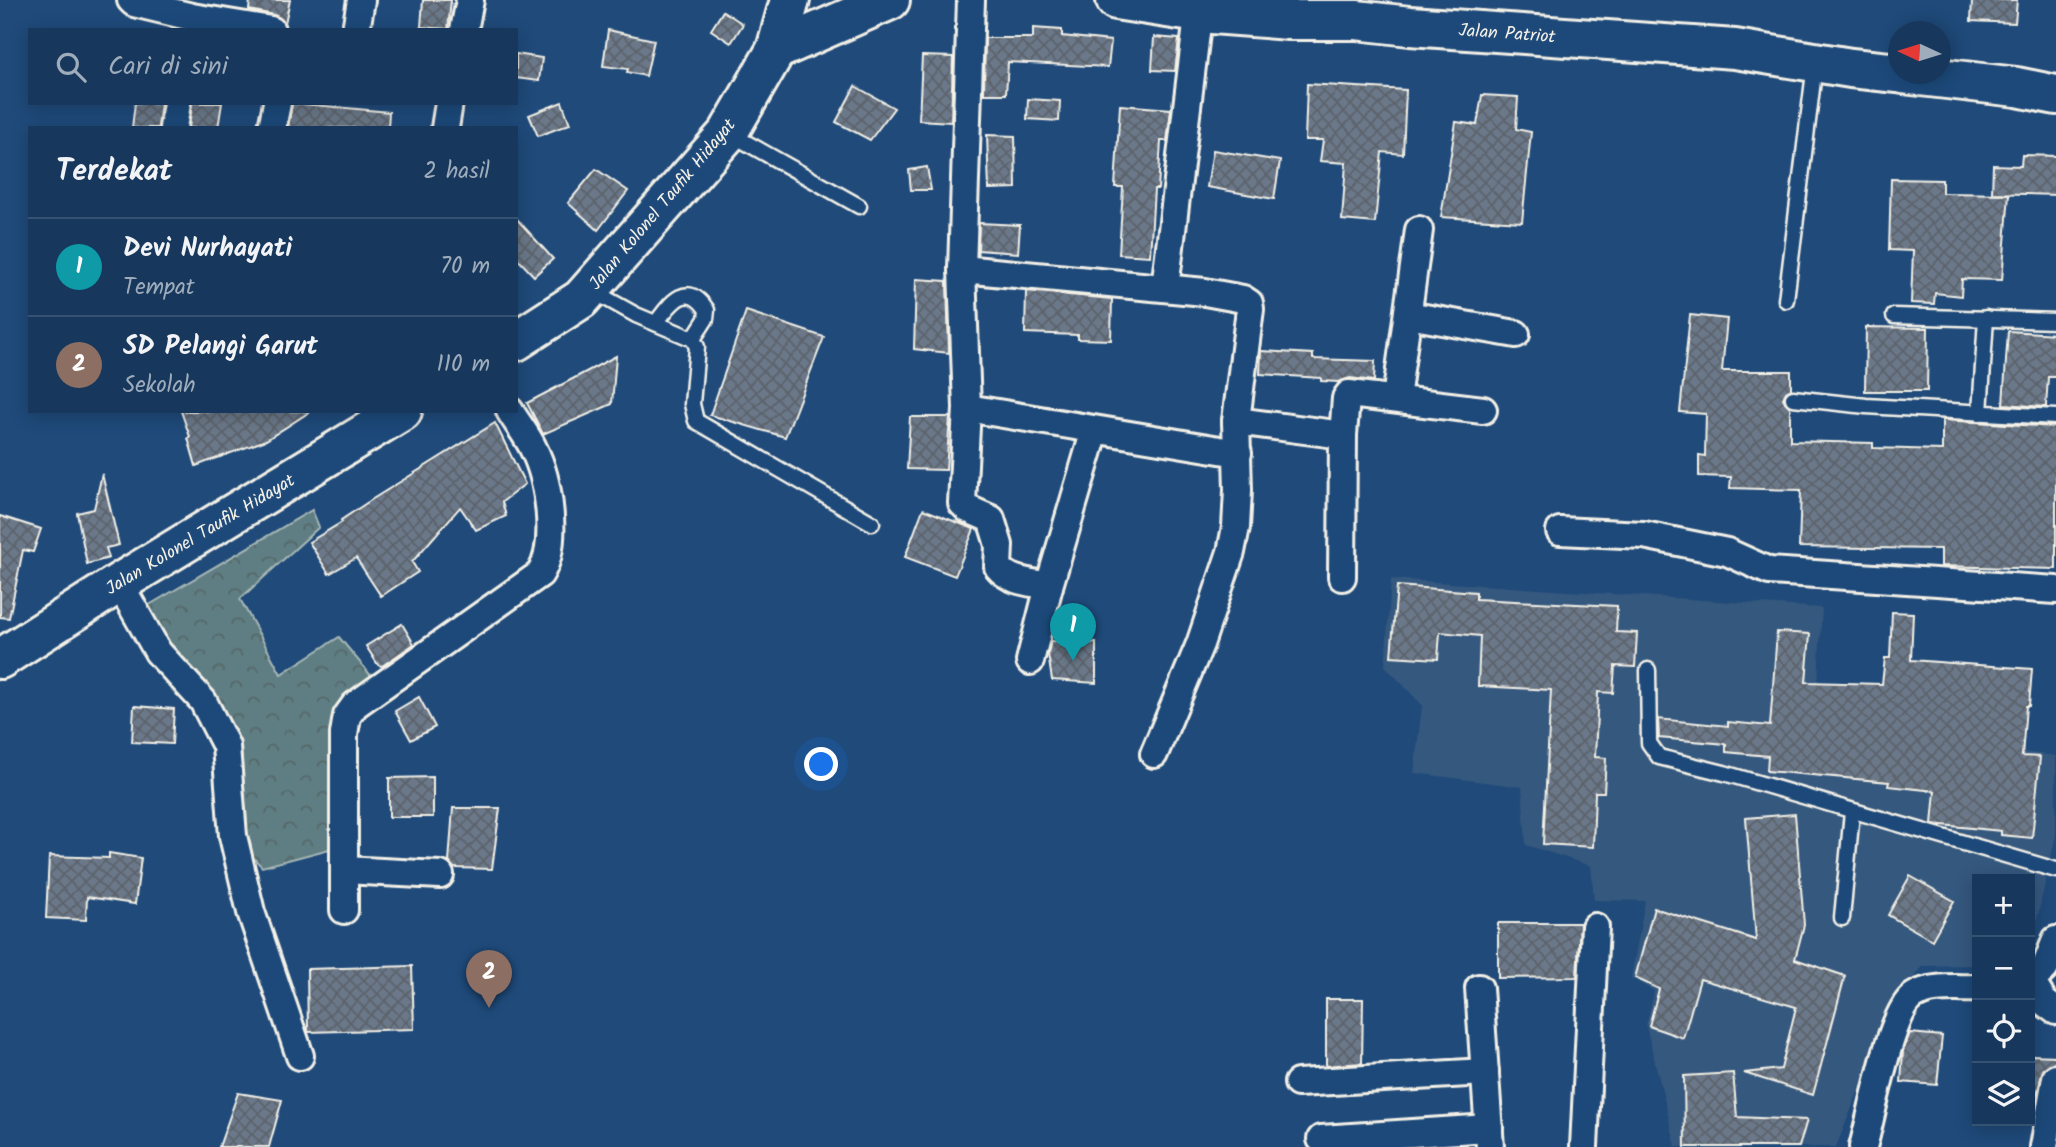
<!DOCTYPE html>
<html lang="id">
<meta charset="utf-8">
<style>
body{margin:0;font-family:Kalam,sans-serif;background:#203f62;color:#f1f3f6}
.controls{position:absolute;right:21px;bottom:21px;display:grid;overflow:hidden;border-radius:0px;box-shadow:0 4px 18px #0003}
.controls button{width:63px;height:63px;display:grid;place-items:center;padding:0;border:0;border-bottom:2px solid #365272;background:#17385c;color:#f1f3f6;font:35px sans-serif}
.compass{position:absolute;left:1888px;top:21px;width:63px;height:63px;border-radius:50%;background:#17385c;box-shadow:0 4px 18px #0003;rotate:274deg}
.you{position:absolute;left:822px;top:765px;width:24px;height:24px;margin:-18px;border:5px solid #fff;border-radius:50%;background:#1a73e8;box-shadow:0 0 0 10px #1a73e833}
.badge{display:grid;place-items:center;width:46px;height:46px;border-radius:50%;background:#8c9099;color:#fff;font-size:23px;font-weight:700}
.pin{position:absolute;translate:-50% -58px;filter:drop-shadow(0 2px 4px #0008)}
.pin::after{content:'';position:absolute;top:37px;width:24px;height:21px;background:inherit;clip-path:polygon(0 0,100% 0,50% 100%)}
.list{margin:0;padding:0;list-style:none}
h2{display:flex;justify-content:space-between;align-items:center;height:91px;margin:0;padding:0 28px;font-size:30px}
h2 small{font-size:23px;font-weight:400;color:#9eacbb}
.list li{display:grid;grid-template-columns:46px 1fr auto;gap:21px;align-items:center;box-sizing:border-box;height:98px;padding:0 28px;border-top:2px solid #365272}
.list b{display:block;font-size:26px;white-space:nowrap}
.list p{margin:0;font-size:23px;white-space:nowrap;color:#9eacbb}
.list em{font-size:23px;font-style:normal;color:#9eacbb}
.icon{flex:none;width:38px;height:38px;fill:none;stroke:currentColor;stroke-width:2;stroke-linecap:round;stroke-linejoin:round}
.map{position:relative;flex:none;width:2056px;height:1147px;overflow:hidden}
.search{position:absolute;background:#17385c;box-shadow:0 4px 18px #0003;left:28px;top:28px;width:490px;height:77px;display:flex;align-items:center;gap:18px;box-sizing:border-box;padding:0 24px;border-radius:0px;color:#9eacbb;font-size:26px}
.panel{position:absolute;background:#17385c;box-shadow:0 4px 18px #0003;left:28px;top:126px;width:490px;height:287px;border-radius:0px}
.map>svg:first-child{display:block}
</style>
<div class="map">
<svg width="2056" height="1147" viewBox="0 0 2056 1147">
<defs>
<pattern id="forest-crowns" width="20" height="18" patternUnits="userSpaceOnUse" patternTransform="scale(1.75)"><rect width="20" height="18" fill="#5e7e83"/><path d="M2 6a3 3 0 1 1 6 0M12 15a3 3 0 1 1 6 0" fill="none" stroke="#556668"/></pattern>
<pattern id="building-cross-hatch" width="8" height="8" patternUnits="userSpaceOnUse" patternTransform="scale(1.75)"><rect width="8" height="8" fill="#6a7889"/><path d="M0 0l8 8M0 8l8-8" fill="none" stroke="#5b626b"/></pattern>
</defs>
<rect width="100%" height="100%" fill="#1f4a7a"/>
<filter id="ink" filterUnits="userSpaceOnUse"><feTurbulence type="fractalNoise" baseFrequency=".0143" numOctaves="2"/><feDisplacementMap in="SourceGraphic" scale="14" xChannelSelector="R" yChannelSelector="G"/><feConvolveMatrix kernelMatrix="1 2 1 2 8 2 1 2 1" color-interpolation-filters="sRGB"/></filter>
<g filter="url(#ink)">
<!-- built -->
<path fill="#36587e" d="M1391 579 1822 608 1816 720 1942 742 2056 756V835L2037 919 2030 927V879H1977V965L1922 966 1885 1025 1836 1147H1676L1646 1026 1654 991 1631 978 1645 901 1594 900 1591 866 1526 845 1522 787 1414 773 1422 705 1385 666Z"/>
<!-- forest -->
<path fill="url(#forest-crowns)" stroke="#a9b8b6" stroke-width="2" d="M312 510 319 527 240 599 281 674 339 637 377 683 339 720 337 847 262 867 233 836 226 746 144 608Z"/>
<!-- building -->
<g fill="url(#building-cross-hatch)" stroke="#f4f1e8" stroke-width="2">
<path d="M250 0H290L285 23 274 15 249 10Z"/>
<path d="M423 0H451L448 29 421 27Z"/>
<path d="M1972 0H2017L2015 23 1971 21Z"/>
<path d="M723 11 743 24 731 43 711 30Z"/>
<path d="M1033 28 1062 30V36L1111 41 1108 67 1008 62 1006 94H984L985 38H1033Z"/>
<path d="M608 30 654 40 646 76 627 72 628 69 603 66Z"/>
<path d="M1154 37 1179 39 1175 71 1152 70Z"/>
<path d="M516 54 542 58 539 81 516 78Z"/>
<path d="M922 56 953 57 951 122 919 120Z"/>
<path d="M1307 84 1406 90 1403 154 1382 152 1375 223 1342 220 1346 163 1320 161 1323 140H1305Z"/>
<path d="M855 86 894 108 870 140 836 122Z"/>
<path d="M1482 95 1518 97 1516 129 1531 132 1522 222 1441 217 1456 122 1477 125Z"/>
<path d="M1028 99 1060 101 1059 121 1027 119Z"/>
<path d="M562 102 570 124 538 136 529 115Z"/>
<path d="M135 103H161L158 128H132Z"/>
<path d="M192 103H222L218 128H189Z"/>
<path d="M292 103 389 112 388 128H288Z"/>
<path d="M1120 105 1171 109 1167 141H1161L1158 189H1154L1150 256 1119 254 1123 187H1115Z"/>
<path d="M987 135 1015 136 1016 188 989 189Z"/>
<path d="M1213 150 1280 161 1274 199 1207 187Z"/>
<path d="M2022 155 2056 156V195L1992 193 1993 165 2021 166Z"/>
<path d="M927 167 931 190H911L909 170Z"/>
<path d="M596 169 628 191 598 230 568 203Z"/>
<path d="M1891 179 1942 180V193L2009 194 2002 280 1962 279 1961 296 1935 293 1934 304 1911 303 1913 251 1889 250Z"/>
<path d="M516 218 553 259 534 276 516 257Z"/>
<path d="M979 223 1020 225 1018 253 978 250Z"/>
<path d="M916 279 947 281 949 353 914 349Z"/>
<path d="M1026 291 1112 299 1111 340 1078 339V335L1025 333Z"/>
<path d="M746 311 824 337 785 437 710 415Z"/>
<path d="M1690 315 1727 319 1722 371H1791V389L1786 392 1783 398 1785 402 1790 407V441L1873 443V448L1942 450V420L2056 427V569L1941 566V549L1799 547 1801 490 1730 488 1731 477 1699 476V455L1705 456 1706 414 1680 412Z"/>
<path d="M1866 327 1928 328 1927 391H1865Z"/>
<path d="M2008 331 2056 334V377H2048L2046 407 2003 404Z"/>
<path d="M1261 351 1313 354V359L1375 361 1374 381 1350 378 1339 382 1321 381V378L1260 374Z"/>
<path d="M616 356 612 404 543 434 527 403Z"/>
<path d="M181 411H311L266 440 196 466 188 438 190 437Z"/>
<path d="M910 417H950L946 470 907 469Z"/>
<path d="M495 423 525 484 502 502 506 516 476 530 460 507 412 562 418 572 381 596 356 558 329 574 309 542 342 522 341 520 371 500Z"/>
<path d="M102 474 119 545 106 548 109 558 87 564 77 513 94 509Z"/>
<path d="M923 509 974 529 955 576 905 557Z"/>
<path d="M0 516 41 529 33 552 23 550 9 618 0 617Z"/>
<path d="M1397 586 1476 592V599L1617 606 1616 632 1637 633 1635 667 1615 666 1613 693 1598 692 1595 757 1606 758 1604 792H1595L1593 847 1543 844 1551 690 1478 686 1480 636 1440 632 1438 659 1391 656Z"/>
<path d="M1892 612 1913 613 1911 660 2032 669 2029 706H2026L2022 756 2040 757 2032 838 2001 835V831L1932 824 1935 791 1888 786 1889 782 1767 771 1768 756 1726 752V744L1659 738 1658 719 1728 726V722L1770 726 1777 632 1810 634 1806 682 1882 684 1885 658H1890Z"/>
<path d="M402 624 414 644 382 666 378 665 366 646Z"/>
<path d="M1051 641 1096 643V683L1052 680 1048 654Z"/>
<path d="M419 697 435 727 411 740 395 711Z"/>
<path d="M134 706 174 709 172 744 132 742Z"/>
<path d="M433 777V817H389V778Z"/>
<path d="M453 808H500L492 869 454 868 449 862Z"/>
<path d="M1795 814 1804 925 1795 959 1845 976 1813 1095 1744 1073 1781 1069 1796 1007 1700 979 1683 1038 1649 1026 1659 989 1635 978 1654 908 1756 940 1746 818Z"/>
<path d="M109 853 141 858 135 904 87 897 86 920 46 918 49 856 109 858Z"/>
<path d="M1910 876 1954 901 1932 940 1888 915Z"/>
<path d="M1498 923H1580L1577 977 1498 978Z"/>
<path d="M412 966 414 1029 308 1032 307 969Z"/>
<path d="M1326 999H1363L1362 1063 1326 1066Z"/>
<path d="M1910 1033 1942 1036 1937 1085 1901 1082 1903 1051Z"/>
<path d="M2030 1055 2056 1056V1063L2050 1064 2044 1068 2037 1094 2030 1093Z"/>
<path d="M1733 1073 1737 1117 1807 1120 1799 1147H1685L1684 1076Z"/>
<path d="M238 1093 282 1100 269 1147H219Z"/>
</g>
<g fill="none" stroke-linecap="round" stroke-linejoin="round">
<!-- lane casing -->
<g stroke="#f4f1e8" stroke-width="19">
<g id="lane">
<path d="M729 133 859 206"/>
<path d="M591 290 636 315 693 339 697 347 692 404 696 421 872 523"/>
<path d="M1786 300 1815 64"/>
<path d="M1894 316 2056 321"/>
<path d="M656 323C670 304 687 279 707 310L706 319 693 339"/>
<path d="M1793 398 1866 406 2056 417"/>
<path d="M1980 413 1986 318"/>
<path d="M1648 670 1649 743 1659 757 1724 773 2056 870"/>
<path d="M1842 918 1852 812"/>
</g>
</g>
<!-- street casing -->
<g stroke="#f4f1e8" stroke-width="32">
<g id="street">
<path d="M131 0 134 3 192 17 271 30"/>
<path d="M971 0 962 269 967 408 962 503 968 509 991 519 999 545 998 567C1010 582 1031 582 1049 586"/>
<path d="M356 30 361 0"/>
<path d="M464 30 470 0"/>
<path d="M173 128 177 103"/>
<path d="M272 128 277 103"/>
<path d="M445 128 449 103"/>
<path d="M962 269 1205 292 1243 299 1249 303 1250 309 1236 421 1238 490 1236 527 1231 552 1200 644 1154 754"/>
<path d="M1165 288 1200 0"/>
<path d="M1408 315 1516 334"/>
<path d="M1396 399 1419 230"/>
<path d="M967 408 1238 453"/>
<path d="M1236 421 1343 435 1342 577"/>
<path d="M1343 435 1346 398 1349 394 1483 410"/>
<path d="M1560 531 1644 535 1727 552 1769 571 2056 590"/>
<path d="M119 583 158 652 203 701 226 746 233 836 251 912 300 1056"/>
<path d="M1030 661 1049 586 1095 430"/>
<path d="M344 870 440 875"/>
<path d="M344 910V734L347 716 355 705 540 574C559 544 549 479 533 448 527 435 517 423 510 411"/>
<path d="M2031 981 2044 1002 2056 1011"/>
<path d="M2030 982 2045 968 2056 940"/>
<path d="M1479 988 1490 1147"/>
<path d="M1298 1083 1485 1072"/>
<path d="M1321 1139 1489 1128"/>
<path d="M1584 1147 1595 927"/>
<path d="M1863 1147C1872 1116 1890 1011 1914 996 1931 985 1958 989 1977 988"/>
<path d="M2044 1147 2056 1078"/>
</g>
</g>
<!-- secondary casing -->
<g stroke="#f4f1e8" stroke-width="44">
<g id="secondary">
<path d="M1116 0 1199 13 1289 20H1356L1410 26 1735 49 1851 68 1898 73"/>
<path d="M776 50 890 0"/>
<path d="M1903 74 2017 87 2056 95"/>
<path d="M516 341 581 299 728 133 776 50 790 0"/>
<path d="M0 659 119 583 402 411"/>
</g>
</g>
<!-- lane -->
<use href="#lane" stroke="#1f4a7a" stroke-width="14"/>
<!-- street -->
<use href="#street" stroke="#1f4a7a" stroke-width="26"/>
<!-- secondary -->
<use href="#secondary" stroke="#1f4a7a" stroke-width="38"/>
</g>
</g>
<g text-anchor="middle" stroke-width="5" stroke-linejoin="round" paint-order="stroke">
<!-- street labels -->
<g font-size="18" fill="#f4f1e8" stroke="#1f4a7a">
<text transform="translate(1507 33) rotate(4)" y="6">Jalan Patriot</text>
<text transform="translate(662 204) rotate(-50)" y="6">Jalan Kolonel Taufik Hidayat</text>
<text transform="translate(200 534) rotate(-31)" y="6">Jalan Kolonel Taufik Hidayat</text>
</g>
</g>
</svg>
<div class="controls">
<button>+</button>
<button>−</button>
<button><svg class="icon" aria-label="locate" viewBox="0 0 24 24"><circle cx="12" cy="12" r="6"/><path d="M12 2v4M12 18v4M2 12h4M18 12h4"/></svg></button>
<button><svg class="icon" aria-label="layers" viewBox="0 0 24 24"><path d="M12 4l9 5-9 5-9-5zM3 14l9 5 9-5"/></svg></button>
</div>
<svg class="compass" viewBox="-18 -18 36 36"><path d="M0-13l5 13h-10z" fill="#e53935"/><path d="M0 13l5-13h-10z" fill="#9eacbb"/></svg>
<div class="you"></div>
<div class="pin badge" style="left:1073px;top:661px;background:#0f9aa8">1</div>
<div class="pin badge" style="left:489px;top:1008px;background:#8d6e63">2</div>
<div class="search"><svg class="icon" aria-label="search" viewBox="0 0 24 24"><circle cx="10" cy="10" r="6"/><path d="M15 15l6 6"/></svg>Cari di sini</div>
<section class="panel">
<h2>Terdekat<small>2 hasil</small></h2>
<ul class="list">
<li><span class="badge" style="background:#0f9aa8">1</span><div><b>Devi Nurhayati</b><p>Tempat</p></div><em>70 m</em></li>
<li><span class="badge" style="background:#8d6e63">2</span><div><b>SD Pelangi Garut</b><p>Sekolah</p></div><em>110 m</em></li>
</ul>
</section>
</div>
